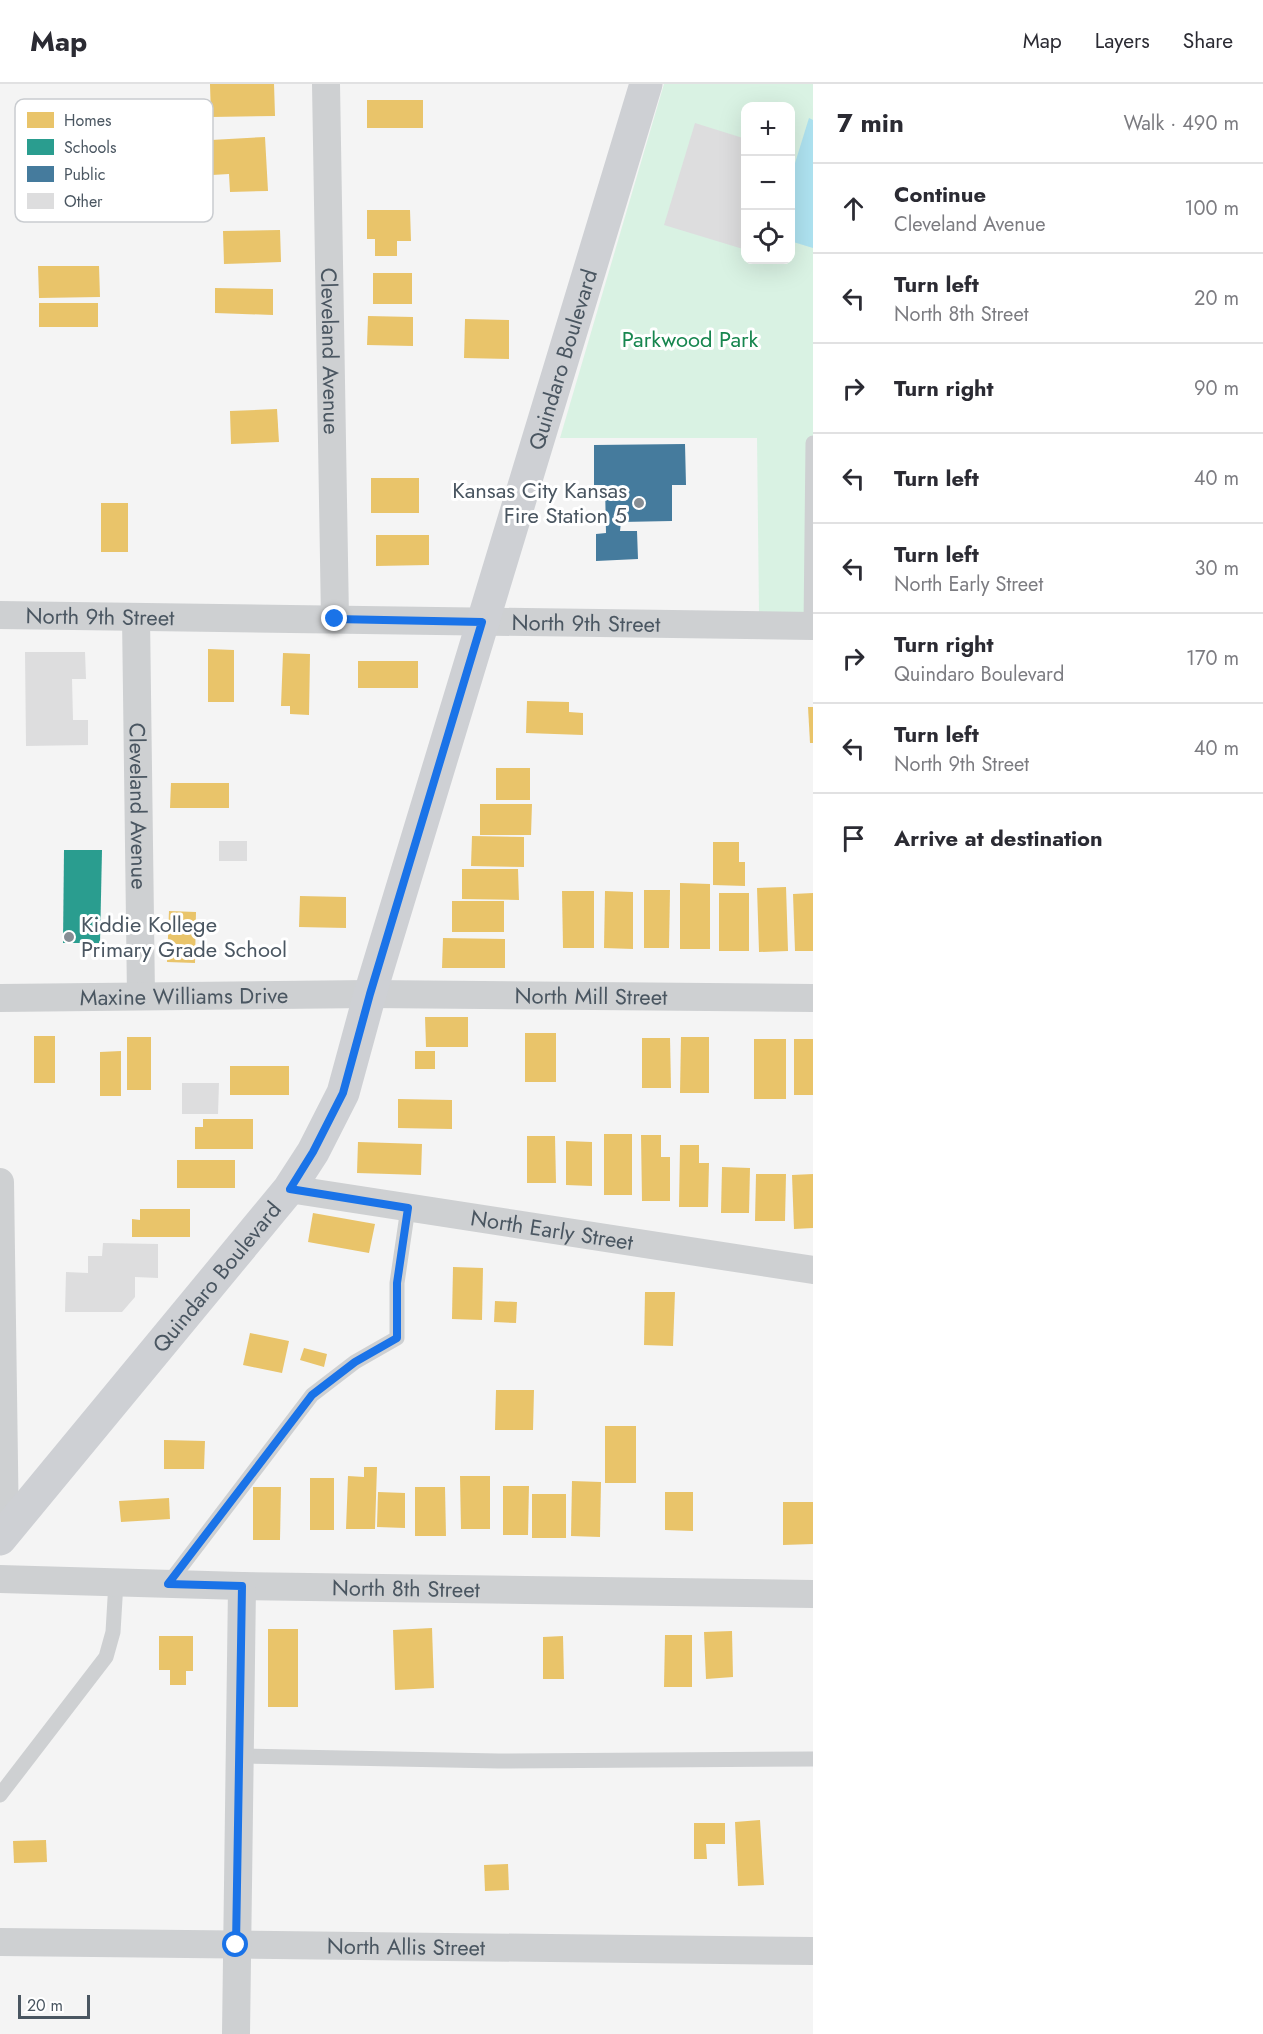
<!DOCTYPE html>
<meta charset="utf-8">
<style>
body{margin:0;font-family:Jost,sans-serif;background:#f2f2f3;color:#2b2b33}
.controls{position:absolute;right:18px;top:18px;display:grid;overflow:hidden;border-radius:12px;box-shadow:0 6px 24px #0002}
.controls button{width:54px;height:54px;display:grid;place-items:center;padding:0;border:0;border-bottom:2px solid #e1e1e2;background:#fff;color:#2b2b33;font:30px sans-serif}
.scale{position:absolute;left:18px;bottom:15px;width:72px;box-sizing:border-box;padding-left:6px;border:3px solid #4a5661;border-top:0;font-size:16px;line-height:21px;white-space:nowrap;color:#4a5661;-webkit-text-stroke:4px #fff;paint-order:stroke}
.stop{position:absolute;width:18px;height:18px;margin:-14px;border:4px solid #1a73e8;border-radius:50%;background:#fff}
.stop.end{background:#1a73e8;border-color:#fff;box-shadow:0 2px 6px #0008}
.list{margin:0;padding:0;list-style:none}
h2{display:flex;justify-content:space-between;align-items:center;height:78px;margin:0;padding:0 24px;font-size:26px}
h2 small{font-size:20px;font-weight:400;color:#7c7c81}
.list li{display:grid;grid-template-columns:39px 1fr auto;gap:18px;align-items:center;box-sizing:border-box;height:90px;padding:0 24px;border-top:2px solid #e1e1e2}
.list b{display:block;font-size:22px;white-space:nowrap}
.list p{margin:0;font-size:20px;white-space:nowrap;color:#7c7c81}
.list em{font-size:20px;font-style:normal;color:#7c7c81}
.icon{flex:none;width:33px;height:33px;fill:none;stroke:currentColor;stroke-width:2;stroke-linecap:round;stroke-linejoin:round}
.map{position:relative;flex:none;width:813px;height:1950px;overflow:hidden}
header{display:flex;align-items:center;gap:36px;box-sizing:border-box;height:84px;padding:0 30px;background:#fff;border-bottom:2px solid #e1e1e2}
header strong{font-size:28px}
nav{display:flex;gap:33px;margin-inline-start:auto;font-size:21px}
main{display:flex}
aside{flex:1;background:#fff}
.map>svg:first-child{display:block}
</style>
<header>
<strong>Map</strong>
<nav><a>Map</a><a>Layers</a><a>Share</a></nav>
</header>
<main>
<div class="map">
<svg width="813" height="1950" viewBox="0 0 813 1950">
<rect width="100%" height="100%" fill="#f4f4f4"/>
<!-- green -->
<path fill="#d9f2e3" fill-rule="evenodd" d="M664 0H813V529H759L757 354H560ZM746 22H790V176H746Z"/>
<!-- water -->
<path fill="#aee2f0" d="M809 34 813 36V164L790 157 791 92Z"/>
<!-- homes -->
<g fill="#e9c46a">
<path d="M210 0H274L275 32 211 33Z"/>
<rect x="367" y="16" width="56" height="28"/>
<path d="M265 53 268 107 230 108 229 90 212 91 211 56Z"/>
<path d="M367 126H410L411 157H397V172H375V155H367Z"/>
<path d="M280 146 281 178 224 180 223 147Z"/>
<path d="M38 182H99L100 213 39 214Z"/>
<rect x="373" y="189" width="39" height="31"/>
<path d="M215 204 273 205V231L215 229Z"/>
<rect x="39" y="219" width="59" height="24"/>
<path d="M368 232 413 233V262L367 261Z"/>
<path d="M465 235 509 236V275L464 274Z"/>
<path d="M277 325 279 358 231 360 230 327Z"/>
<rect x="371" y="394" width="48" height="35"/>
<rect x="101" y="419" width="27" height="49"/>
<path d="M376 451H429V481L376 482Z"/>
<path d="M208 565 234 566V618H208Z"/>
<path d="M283 569 310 570 309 631 290 630V622H281Z"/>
<rect x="358" y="577" width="60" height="27"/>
<path d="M527 617 569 618V628L583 629V651L526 649Z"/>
<path d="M808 623H813V659H810Z"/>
<rect x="496" y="684" width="34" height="32"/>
<path d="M171 699H229V724H170Z"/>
<path d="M480 720H532L531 751H480Z"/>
<path d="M472 752 524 753V783L471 782Z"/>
<path d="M713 758H739V778H745V802L713 801Z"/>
<path d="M462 785H518L519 816 462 815Z"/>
<path d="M680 799 710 800V865H680Z"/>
<path d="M786 803 788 867 759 868 757 804Z"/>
<path d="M644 806H670L669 864H644Z"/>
<path d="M562 807H594V864H563Z"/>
<path d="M605 807 633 808V865L604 864Z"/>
<rect x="719" y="809" width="30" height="58"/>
<path d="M813 809V867H795L793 810Z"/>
<path d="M300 812 346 813V844L299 843Z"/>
<rect x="452" y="817" width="52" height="31"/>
<path d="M169 827 196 828 195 879 167 878Z"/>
<path d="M443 854 505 855V884H442Z"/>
<path d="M425 933H468V963H426Z"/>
<rect x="525" y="949" width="31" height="49"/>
<rect x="34" y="952" width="21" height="47"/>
<rect x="127" y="953" width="24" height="53"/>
<path d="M681 953H709V1009H680Z"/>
<path d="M642 954H670L671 1004H642Z"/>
<rect x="754" y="955" width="32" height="60"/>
<rect x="794" y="955" width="19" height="56"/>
<path d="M121 967V1012H100V968Z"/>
<rect x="415" y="967" width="20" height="18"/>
<rect x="230" y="982" width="59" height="29"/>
<path d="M398 1015 452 1016V1045L398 1044Z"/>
<path d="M203 1035H253V1065H195V1043H203Z"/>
<rect x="604" y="1050" width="28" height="61"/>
<path d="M641 1051H661V1073H670V1117H642Z"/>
<path d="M527 1052H555L556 1099H527Z"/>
<path d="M566 1057 592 1058V1102L566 1101Z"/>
<path d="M358 1058 422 1060 421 1091 357 1089Z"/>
<path d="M680 1061H699V1079H709L708 1123H679Z"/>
<rect x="177" y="1076" width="58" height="28"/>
<path d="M722 1083 750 1084 749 1129H721Z"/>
<path d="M756 1090H786L785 1137H755Z"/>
<path d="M813 1090V1144L794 1145 792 1091Z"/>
<path d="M140 1125H190V1153H132V1135L140 1136Z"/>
<path d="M313 1129 375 1140 369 1169 308 1158Z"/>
<path d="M453 1183 483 1184 482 1236 452 1235Z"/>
<path d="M645 1208H675L673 1262 644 1261Z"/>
<path d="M495 1217 517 1218 516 1239 494 1238Z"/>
<path d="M250 1249 289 1257 282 1289 243 1281Z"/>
<path d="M304 1264 327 1270 324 1283 300 1276Z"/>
<path d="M496 1306H534L533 1346H495Z"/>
<rect x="605" y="1342" width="31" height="57"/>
<path d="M164 1356 205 1357 204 1385H164Z"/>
<path d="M364 1383H377L375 1445H346L348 1392 364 1393Z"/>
<path d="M460 1392H490V1445H461Z"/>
<rect x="310" y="1394" width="24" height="52"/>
<path d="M572 1397 601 1398 600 1453 571 1452Z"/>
<path d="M503 1402H529L528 1451H503Z"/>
<path d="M253 1403H281L280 1456H253Z"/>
<path d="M415 1403H445L446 1452H415Z"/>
<path d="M378 1408 405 1409V1444L377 1443Z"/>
<path d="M665 1408H693V1447L665 1446Z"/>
<rect x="532" y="1410" width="34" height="44"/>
<path d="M169 1414 170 1435 121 1438 119 1417Z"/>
<path d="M783 1418H813V1460L783 1461Z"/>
<path d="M432 1544 434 1604 395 1606 393 1546Z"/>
<rect x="268" y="1545" width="30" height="78"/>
<path d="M732 1547 733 1593 706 1595 704 1548Z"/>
<path d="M665 1551H692V1603H664Z"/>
<path d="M159 1552H193V1587H186V1601H170V1586H159Z"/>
<path d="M563 1552 564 1595H543V1553Z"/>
<path d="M760 1736 764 1801 738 1802 735 1738Z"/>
<path d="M694 1739H725V1760H706L707 1775H694Z"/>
<path d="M46 1756 47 1778 14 1779 13 1757Z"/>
<path d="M508 1780 509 1806 485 1807 484 1781Z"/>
</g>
<!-- schools -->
<path fill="#2a9d8f" d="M64 766H102L100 859H63Z"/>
<!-- public -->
<path fill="#457b9d" d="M685 360 686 401H672V437L621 438 620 447H637L638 475 596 477V450L606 449 605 401H594V361Z"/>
<!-- building -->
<g fill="#ddddde">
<path d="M695 39 746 55V156L743 165 664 141Z"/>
<path d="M25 568H85L86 595H72L73 636H88V661L26 662Z"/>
<rect x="219" y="757" width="28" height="20"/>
<path d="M182 999H219L218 1030H182Z"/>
<path d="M103 1159 158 1160V1194L135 1193V1213L122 1228H65L66 1188 88 1189V1172H102Z"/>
</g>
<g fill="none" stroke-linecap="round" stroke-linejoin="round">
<!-- lane -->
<g stroke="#ced0d2" stroke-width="15">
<path d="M811 542 813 359"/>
<path d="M168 1500 312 1311 355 1278 397 1254V1199L408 1124"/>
<path d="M239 1672 499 1677 813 1675"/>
<path d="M0 1711 106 1573 113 1548 116 1498"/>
</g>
<!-- street -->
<g stroke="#ced0d2" stroke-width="28">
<path id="s1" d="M326 0 335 535"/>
<path id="s2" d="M0 531 813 542"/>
<path id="s3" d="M136 533 141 912"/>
<path id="s4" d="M0 914 370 910 813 914"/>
<path d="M0 1098 5 1449"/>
<path id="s5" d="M289 1105 813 1186"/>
<path id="s6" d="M0 1495 242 1502 813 1510"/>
<path id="s7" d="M0 1858 813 1867"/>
<path d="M236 1950 242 1502"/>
</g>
<!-- secondary -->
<path stroke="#ced0d4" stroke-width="33" id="s8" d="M0 1455 289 1105 313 1068 343 1009 370 910 646 0"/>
</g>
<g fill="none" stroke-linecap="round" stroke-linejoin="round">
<!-- route -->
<path stroke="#1a73e8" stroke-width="8" d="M236 1861 242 1502 168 1500 312 1311 355 1278 397 1254V1199L408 1124 290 1105 313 1068 343 1009 370 910 482 538 335 535"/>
</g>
<!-- markers -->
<g fill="#868d94" stroke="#fff" stroke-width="2">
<circle cx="639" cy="419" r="6"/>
<circle cx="69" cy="853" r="6"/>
</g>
<g text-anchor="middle" stroke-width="6" stroke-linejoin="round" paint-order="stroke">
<!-- park labels -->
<g font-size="22" fill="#17864f" stroke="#fff">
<text x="690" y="263">Parkwood Park</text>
</g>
<!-- street labels -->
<g font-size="22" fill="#4a5661" stroke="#fff">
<text dy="8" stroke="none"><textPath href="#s1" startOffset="267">Cleveland Avenue</textPath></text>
<text dy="8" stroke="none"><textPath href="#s8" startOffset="1330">Quindaro Boulevard</textPath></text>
<text dy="8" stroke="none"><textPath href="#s2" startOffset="100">North 9th Street</textPath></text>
<text dy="8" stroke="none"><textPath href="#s2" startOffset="586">North 9th Street</textPath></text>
<text dy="8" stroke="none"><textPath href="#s3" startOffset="189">Cleveland Avenue</textPath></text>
<text dy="8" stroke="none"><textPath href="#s4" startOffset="184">Maxine Williams Drive</textPath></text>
<text dy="8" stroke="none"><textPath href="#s4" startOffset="591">North Mill Street</textPath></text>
<text dy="8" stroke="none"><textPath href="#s5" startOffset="266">North Early Street</textPath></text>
<text dy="8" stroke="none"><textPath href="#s8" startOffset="340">Quindaro Boulevard</textPath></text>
<text dy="8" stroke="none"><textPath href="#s6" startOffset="406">North 8th Street</textPath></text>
<text dy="8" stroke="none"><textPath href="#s7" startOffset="406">North Allis Street</textPath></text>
</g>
<!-- poi labels -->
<g font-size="22" fill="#4a5661" stroke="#fff" text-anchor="end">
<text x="627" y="414">Kansas City Kansas<tspan x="627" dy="25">Fire Station 5</tspan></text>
<text x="81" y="848" text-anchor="start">Kiddie Kollege<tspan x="81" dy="25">Primary Grade School</tspan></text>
</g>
</g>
<!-- legend -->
<rect x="15" y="15" width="198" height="123" rx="9" fill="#fff" stroke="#c9ccd0" stroke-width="1.5"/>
<rect x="27" y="28" width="27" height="16" fill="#e9c46a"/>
<rect x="27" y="55" width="27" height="16" fill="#2a9d8f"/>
<rect x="27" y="82" width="27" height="16" fill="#457b9d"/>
<rect x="27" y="109" width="27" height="16" fill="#ddddde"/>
<g font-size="16" fill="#4a5661">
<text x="64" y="42">Homes</text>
<text x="64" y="69">Schools</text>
<text x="64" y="96">Public</text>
<text x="64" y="123">Other</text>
</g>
</svg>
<div class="controls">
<button>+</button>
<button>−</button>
<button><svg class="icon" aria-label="locate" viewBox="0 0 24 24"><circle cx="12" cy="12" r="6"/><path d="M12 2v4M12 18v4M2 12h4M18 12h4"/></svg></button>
</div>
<div class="scale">20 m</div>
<div class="stop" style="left:236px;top:1861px"></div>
<div class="stop end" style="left:335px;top:535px"></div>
</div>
<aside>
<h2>7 min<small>Walk · 490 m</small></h2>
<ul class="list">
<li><svg class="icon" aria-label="ahead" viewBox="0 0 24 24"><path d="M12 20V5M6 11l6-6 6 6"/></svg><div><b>Continue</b><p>Cleveland Avenue</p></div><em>100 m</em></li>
<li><svg class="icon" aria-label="left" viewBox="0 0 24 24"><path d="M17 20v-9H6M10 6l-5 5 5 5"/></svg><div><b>Turn left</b><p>North 8th Street</p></div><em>20 m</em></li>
<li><svg class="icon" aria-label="right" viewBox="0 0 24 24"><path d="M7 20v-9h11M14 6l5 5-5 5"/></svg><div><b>Turn right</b></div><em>90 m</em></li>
<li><svg class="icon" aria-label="left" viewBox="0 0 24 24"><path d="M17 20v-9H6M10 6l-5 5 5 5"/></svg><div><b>Turn left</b></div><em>40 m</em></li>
<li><svg class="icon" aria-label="left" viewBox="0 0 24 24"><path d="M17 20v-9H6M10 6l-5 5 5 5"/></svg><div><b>Turn left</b><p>North Early Street</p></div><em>30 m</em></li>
<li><svg class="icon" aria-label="right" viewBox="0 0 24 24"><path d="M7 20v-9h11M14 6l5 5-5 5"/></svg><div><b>Turn right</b><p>Quindaro Boulevard</p></div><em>170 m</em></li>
<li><svg class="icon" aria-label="left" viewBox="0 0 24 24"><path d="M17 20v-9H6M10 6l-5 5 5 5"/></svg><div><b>Turn left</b><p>North 9th Street</p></div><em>40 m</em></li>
<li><svg class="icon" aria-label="arrive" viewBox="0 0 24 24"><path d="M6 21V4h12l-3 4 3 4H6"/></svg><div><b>Arrive at destination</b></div></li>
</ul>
</aside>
</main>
